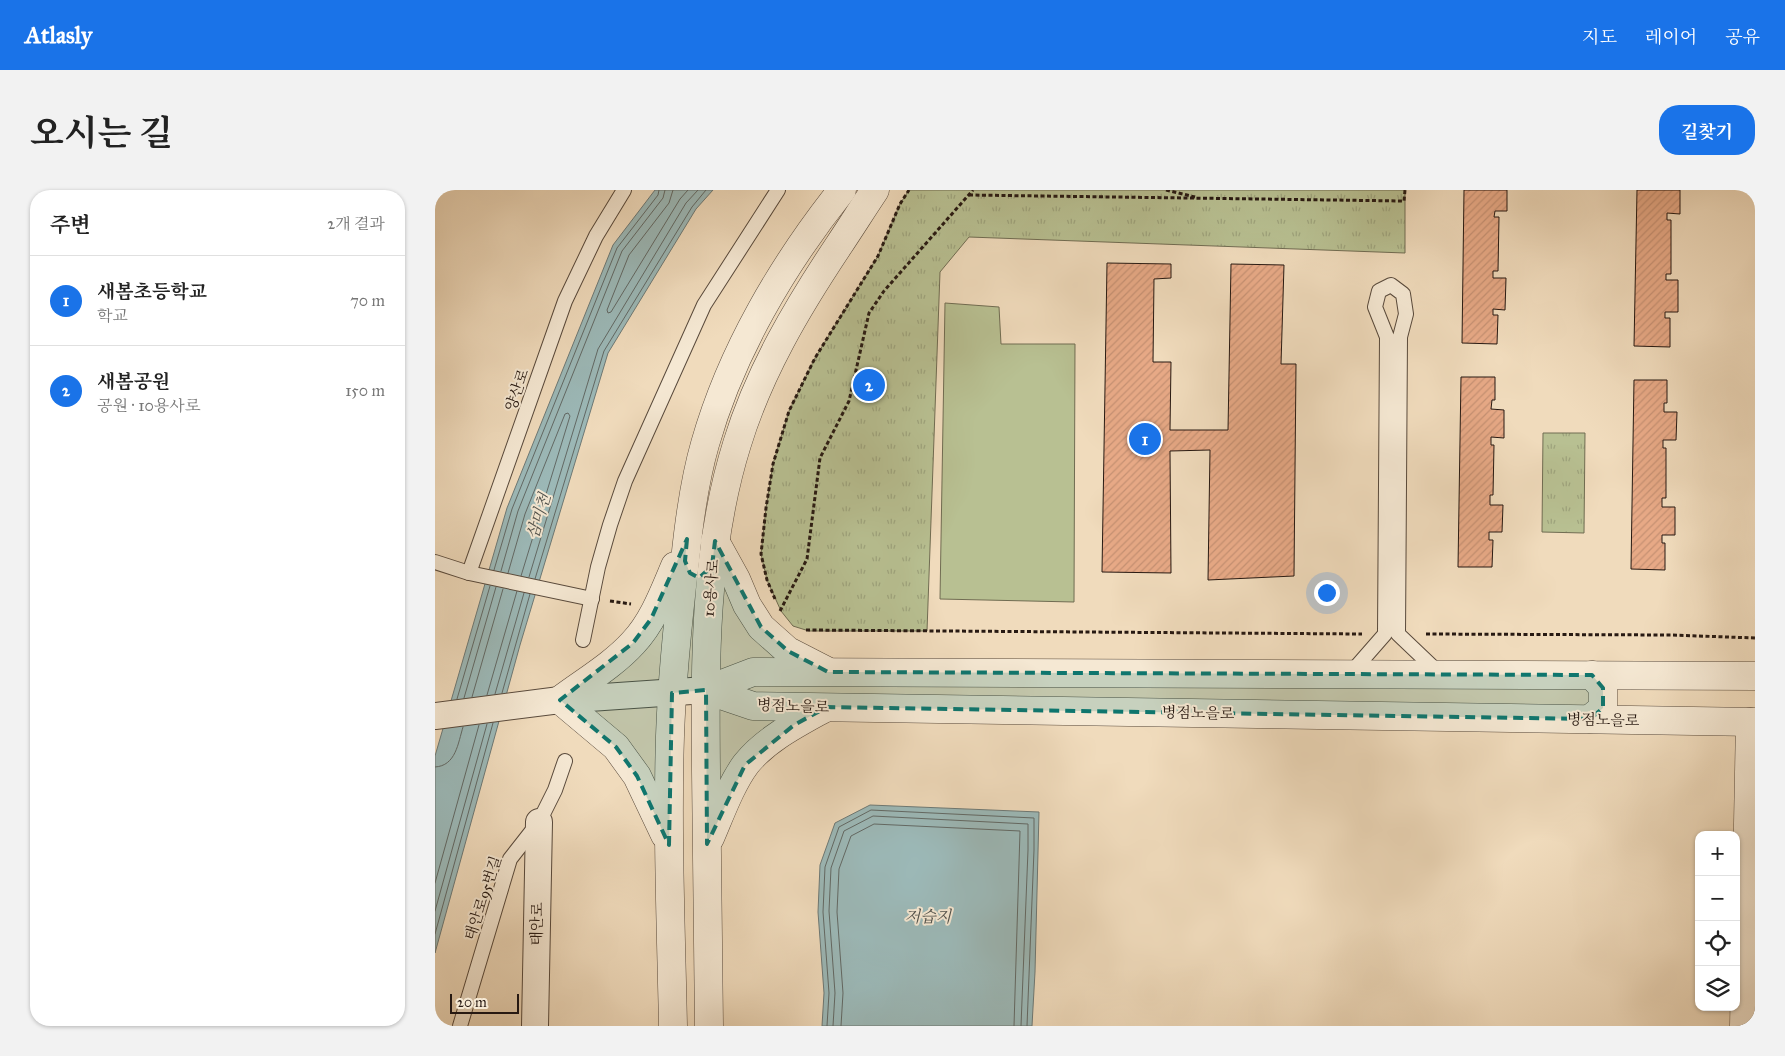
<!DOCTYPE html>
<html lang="ko">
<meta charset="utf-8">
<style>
body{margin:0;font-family:"IM FELL Great Primer","Noto Serif KR",serif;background:#f2f2f2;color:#222}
.controls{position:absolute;right:15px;bottom:15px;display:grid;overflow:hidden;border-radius:10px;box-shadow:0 1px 4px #0004}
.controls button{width:45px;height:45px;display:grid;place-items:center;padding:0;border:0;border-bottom:1px solid #e0e0e0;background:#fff;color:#222;font:25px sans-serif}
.scale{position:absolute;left:15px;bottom:12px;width:69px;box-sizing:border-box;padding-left:5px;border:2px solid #271912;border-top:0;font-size:14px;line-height:18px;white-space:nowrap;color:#271912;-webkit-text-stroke:4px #f5e8d3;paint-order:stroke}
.you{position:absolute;left:891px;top:402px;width:18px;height:18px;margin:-12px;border:4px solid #fff;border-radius:50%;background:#1a73e8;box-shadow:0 0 0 8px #1a73e833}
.badge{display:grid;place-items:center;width:32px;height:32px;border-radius:50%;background:#1a73e8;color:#fff;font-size:16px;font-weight:700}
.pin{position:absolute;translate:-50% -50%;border:2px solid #fff;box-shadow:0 1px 5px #0006}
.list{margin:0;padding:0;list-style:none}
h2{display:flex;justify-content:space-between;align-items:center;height:65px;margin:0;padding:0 20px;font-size:21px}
h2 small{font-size:16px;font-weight:400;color:#767676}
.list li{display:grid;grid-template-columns:32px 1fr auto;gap:15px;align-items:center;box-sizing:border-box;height:90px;padding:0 20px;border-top:1px solid #e0e0e0}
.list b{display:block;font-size:19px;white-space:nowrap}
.list p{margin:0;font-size:16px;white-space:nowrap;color:#767676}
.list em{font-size:16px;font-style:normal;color:#767676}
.icon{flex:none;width:28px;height:28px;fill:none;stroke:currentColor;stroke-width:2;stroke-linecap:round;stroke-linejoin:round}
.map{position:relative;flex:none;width:1320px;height:836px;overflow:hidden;border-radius:20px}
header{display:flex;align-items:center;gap:30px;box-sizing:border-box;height:70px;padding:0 25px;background:#1a73e8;color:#fff}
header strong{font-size:24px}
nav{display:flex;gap:28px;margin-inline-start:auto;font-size:18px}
.intro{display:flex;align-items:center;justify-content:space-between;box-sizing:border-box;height:120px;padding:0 30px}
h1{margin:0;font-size:35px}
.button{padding:12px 22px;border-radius:20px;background:#1a73e8;color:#fff;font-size:18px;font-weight:700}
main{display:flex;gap:30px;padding:0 30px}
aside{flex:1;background:#fff;border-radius:20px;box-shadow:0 1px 4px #0004}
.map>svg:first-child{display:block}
</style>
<header>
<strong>Atlasly</strong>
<nav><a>지도</a><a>레이어</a><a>공유</a></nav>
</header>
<div class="intro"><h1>오시는 길</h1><a class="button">길찾기</a></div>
<main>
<aside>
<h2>주변<small>2개 결과</small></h2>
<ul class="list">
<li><span class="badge">1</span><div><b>새봄초등학교</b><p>학교</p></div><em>70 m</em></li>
<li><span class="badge">2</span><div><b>새봄공원</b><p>공원 · 10용사로</p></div><em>150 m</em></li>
</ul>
</aside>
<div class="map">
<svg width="1320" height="836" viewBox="0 0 1320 836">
<defs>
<pattern id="grass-tufts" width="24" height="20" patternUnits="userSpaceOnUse" patternTransform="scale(1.25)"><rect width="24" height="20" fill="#b8c092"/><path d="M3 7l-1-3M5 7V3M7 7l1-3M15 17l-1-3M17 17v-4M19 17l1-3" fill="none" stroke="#9ea47d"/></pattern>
<pattern id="building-hatch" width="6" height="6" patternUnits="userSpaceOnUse" patternTransform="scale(1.25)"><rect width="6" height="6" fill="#e7a986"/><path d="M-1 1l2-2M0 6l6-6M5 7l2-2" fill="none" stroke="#c69173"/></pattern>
</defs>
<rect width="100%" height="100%" fill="#f0dbbc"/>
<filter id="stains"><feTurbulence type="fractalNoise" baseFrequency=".004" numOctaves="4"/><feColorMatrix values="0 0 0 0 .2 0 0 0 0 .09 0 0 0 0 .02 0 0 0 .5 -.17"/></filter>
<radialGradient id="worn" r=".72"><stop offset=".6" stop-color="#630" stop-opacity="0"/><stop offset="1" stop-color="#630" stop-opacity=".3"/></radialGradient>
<!-- grass -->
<g fill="url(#grass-tufts)" stroke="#706c52">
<path d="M474 0H970V63L534 47 505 82 492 441H374L358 436 346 421 332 390 326 364 331 318 338 274 354 221 380 168 443 66 465 14Z"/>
<path d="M1108 243H1150L1149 343 1107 342Z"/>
</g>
<!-- pitch -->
<path fill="#b8c092" stroke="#706c52" d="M510 113 564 117 566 154H640L639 412 505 409Z"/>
<!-- water -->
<g fill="#9cb9b8" stroke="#6d7976">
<path d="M220 0H278L261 19 173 163 85 455 0 763V566L72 318 178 55Z"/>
<path d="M435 615 604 622 600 782 597 836H387L389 803 383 722 385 675 400 633Z"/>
</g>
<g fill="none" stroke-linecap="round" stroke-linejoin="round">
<!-- shore -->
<g stroke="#626965" stroke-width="1">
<path d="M238 0 234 13 194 65 172 120 173 123 176 122 245 9 253 0"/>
<path d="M59 380 77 319 182 58 223 5 224 0"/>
<path d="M66 381 83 321 187 61 228 8 230 0"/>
<path d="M73 383 90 324 130 224 133 223 135 226 86 386"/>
<path d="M94 387 163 159 251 13 263 0"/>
<path d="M100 389 169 161 257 17 271 0"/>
<path d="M67 503 95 404"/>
<path d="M60 504 89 403"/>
<path d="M52 505 82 401"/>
<path d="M37 507 68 399"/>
<path d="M29 508 61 397"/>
<path d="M22 509 55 396"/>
<path d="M0 577C21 576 23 553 28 537"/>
<path d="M0 693 44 535"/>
<path d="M0 721 52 534"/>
<path d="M0 744 58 533"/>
<path d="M392 836 394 803 388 722 390 677 404 637 436 620 599 628V660L592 836"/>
<path d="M398 836 400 803 394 721 396 678 409 641 438 626 593 634V660L586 836"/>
<path d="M406 836 408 803 402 722 404 679 416 646 439 634 585 641 579 836"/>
</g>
</g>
<!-- building -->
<g fill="url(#building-hatch)" stroke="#271912">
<path d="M1029 0H1072V21H1060L1059 27H1064L1063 81H1058V88H1071L1070 120 1058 119V125H1063L1062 154 1027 153Z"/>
<path d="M1202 0H1245V24L1232 23V30H1236V84H1231V90H1243V122H1230V128H1235V157L1199 156Z"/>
<path d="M672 73 736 74V88L719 89 718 172H736L735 240H793L796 74 849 75 846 174H861L859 386 773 390 775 260 735 261 736 383 667 382Z"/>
<path d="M1026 187H1060V210H1057L1056 219 1069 220V248L1056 247V255H1059L1058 305H1055V315H1068L1067 342H1054V350H1058L1057 377H1023Z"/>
<path d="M1199 190H1232V213H1229V222H1242L1241 250H1228V258H1231V308H1227V317H1240V345H1227V353H1230V380L1196 379Z"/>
</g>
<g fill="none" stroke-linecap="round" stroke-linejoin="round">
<!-- service casing -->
<g stroke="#594a3c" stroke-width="16">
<g id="service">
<path d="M0 372 34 383 157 409"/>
<path d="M34 383 130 111 161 46 189 0"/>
<path d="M148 450 163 377 175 335 190 291 269 115 343 0"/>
<path d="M915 484 950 444 952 147 940 117 944 101 956 95 968 104 971 124 965 147 963 444 1005 484"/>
<path d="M25 836 75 669 104 632 120 600 130 571"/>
</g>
</g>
<!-- minor casing -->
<g stroke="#594a3c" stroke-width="28">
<g id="minor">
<path d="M0 526 125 510 271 500"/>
<path d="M100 836 104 632"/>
</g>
</g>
<!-- tertiary casing -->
<g stroke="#594a3c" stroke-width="29">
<g id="tertiary">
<path d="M280 351 301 389 312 415 326 437 353 461 390 480"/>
<path d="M271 500 318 482 1320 486"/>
<path d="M271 500 318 516 1320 532"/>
<path d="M1155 529 1168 518V498L1157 485"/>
<path d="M230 645 202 586 181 557 125 510C149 492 178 475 198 453 218 432 229 402 240 376"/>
<path d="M275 648C285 625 296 594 311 574 331 549 363 533 390 518"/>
<path d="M238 836C236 739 232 642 235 546 237 487 243 429 250 371 254 331 259 292 270 254 296 162 348 74 407 0"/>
<path d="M274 836C273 751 272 666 271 581 270 471 269 359 302 254 324 182 362 118 404 55 416 37 428 18 440 0"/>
<path d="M1309 836 1315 532"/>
</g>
</g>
<!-- path -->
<g stroke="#271912" stroke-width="3" stroke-dasharray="4 2.5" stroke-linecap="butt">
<path d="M731 0 760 7"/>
<path d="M534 5 969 11 970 0"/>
<path d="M340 409 332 390 326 364 331 318 338 274 354 221 380 168 443 66 465 14 474 0"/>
<path d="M175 411 196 414"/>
<path d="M345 421 372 369 385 268 414 211 434 123 449 101 538 0"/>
<path d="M371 440 927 444"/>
<path d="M991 444 1236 445 1320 448"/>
</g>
<!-- service -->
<use href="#service" stroke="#f5e8d3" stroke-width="14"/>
<!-- minor -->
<use href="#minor" stroke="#f5e8d3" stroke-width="26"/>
<!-- tertiary -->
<use href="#tertiary" stroke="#f5e8d3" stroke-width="28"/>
</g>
<!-- marked area -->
<path fill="#0f766e" fill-opacity="0.2" stroke="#0f766e" stroke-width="4" stroke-dasharray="10 6" stroke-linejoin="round" d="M252 349 250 371 255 383 264 388 277 376 280 351 326 437 353 461 393 482 1157 485 1168 498V518L1155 529 392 517 359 535 310 575 272 654 271 500 237 503 234 655 202 586 181 557 125 510 198 453 216 429Z"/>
<g text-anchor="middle" stroke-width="4" stroke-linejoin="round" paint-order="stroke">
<!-- street labels -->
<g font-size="15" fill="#271912" stroke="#f5e8d3">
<text transform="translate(82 200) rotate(-71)" y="5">양산로</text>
<text transform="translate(276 398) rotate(-85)" y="5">10용사로</text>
<text transform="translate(358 516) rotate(2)" y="5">병점노을로</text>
<text transform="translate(763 523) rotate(1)" y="5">병점노을로</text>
<text transform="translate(1168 530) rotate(1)" y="5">병점노을로</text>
<text transform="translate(48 708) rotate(-72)" y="5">태안로95번길</text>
<text transform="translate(102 734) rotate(-89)" y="5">태안로</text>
</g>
<!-- water labels -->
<g font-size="16" font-style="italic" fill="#50514c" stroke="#f5e8d3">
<text transform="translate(103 326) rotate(-73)" y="6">삼미천</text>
<text x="493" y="732">저습지</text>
</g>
</g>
<rect width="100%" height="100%" filter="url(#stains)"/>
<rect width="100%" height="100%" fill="url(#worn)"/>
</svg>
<div class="controls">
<button>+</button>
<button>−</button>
<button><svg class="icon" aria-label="locate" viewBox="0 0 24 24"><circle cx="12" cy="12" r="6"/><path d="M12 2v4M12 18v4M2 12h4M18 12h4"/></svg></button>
<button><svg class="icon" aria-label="layers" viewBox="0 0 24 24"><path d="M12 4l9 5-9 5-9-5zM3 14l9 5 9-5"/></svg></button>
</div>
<div class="scale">20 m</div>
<div class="you"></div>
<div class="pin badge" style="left:710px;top:249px">1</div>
<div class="pin badge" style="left:434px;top:195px">2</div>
</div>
</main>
